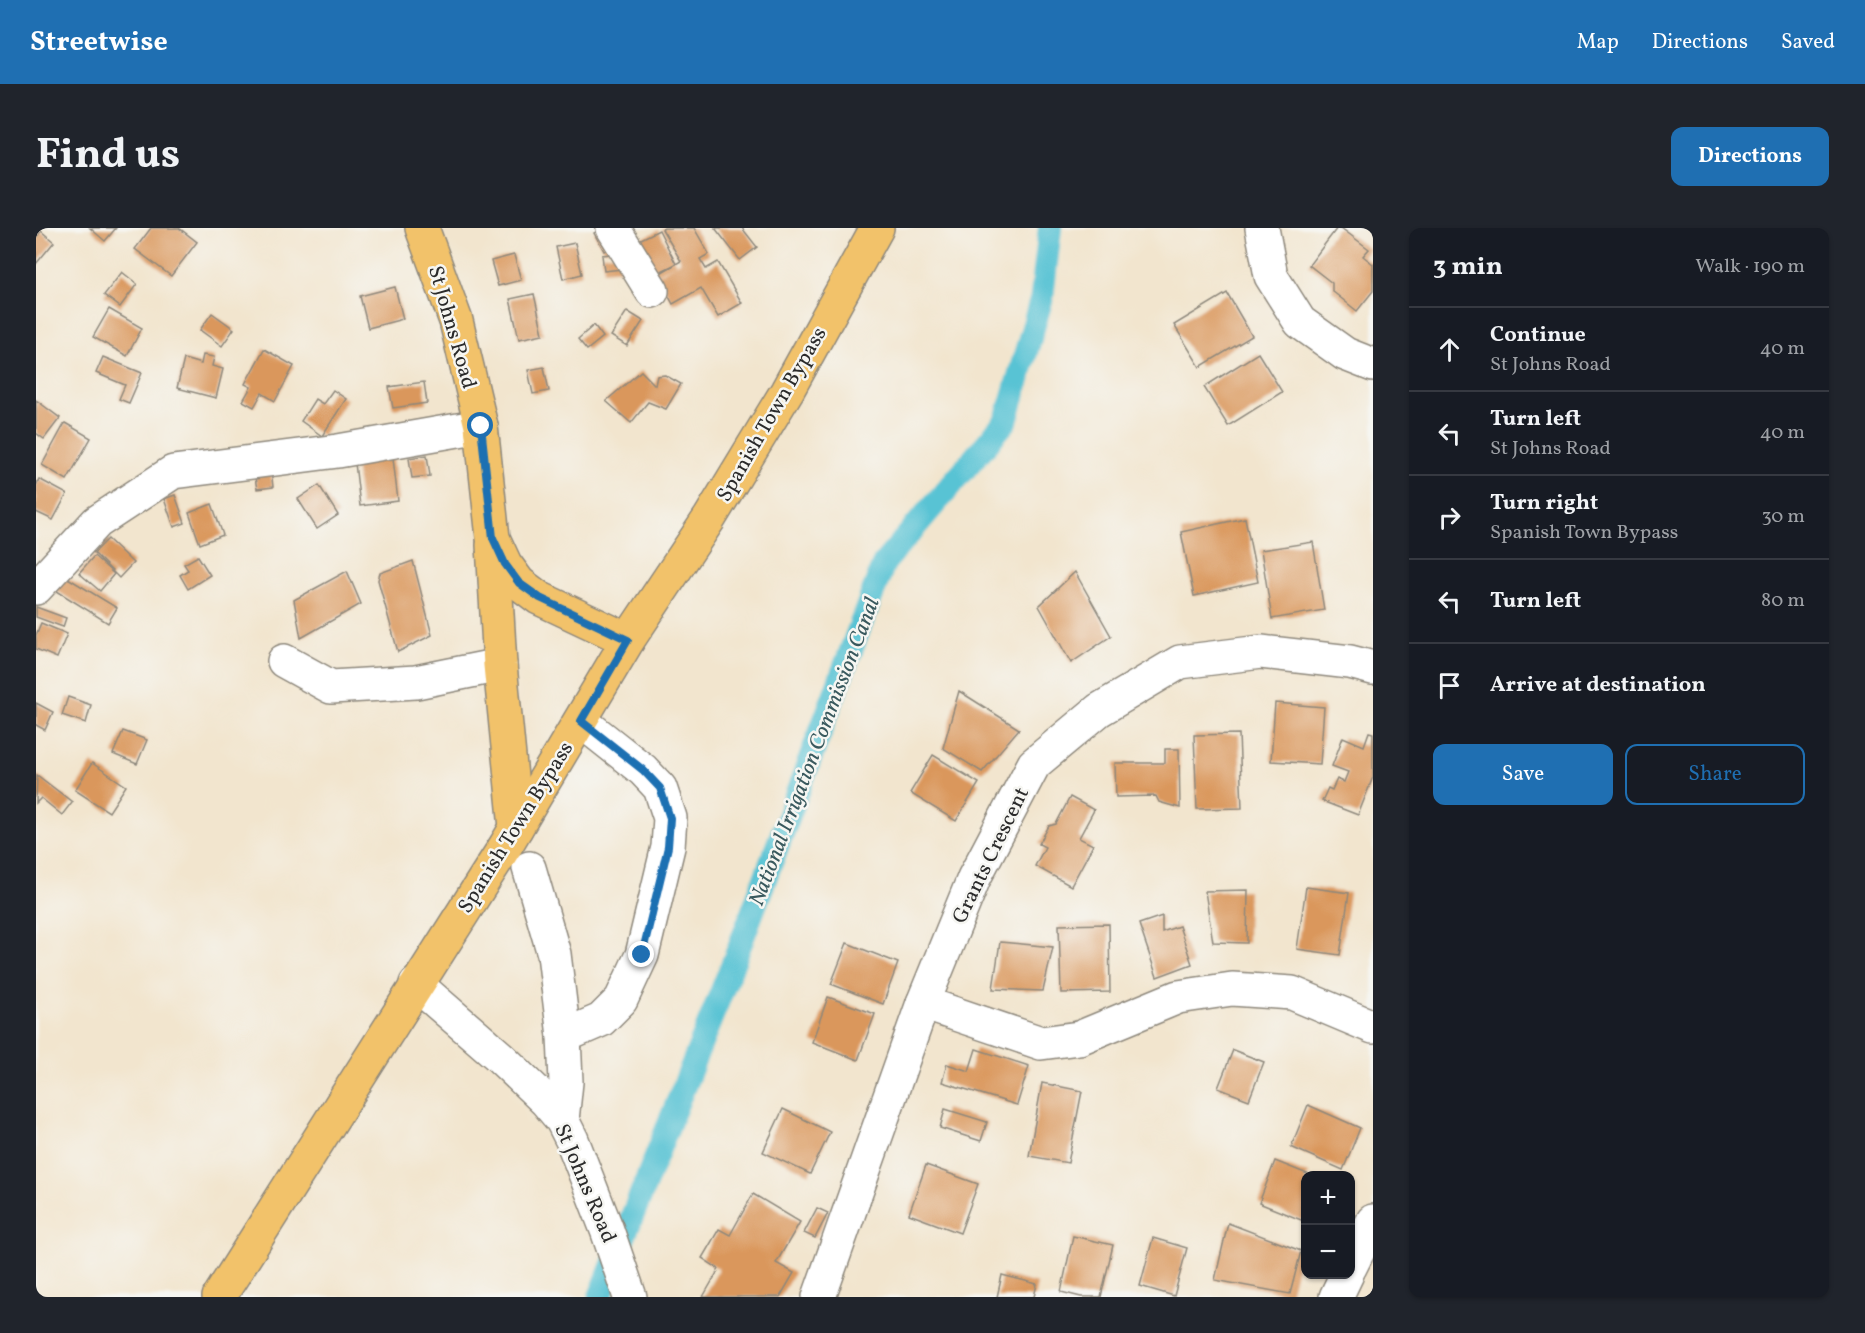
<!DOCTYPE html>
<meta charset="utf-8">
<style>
body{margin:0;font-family:Vollkorn,serif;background:#20242c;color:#f1f3f6}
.controls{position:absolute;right:18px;bottom:18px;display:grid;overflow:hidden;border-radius:12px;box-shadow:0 2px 4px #0004}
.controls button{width:54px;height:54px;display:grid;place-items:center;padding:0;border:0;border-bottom:2px solid #363941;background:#171b24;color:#f1f3f6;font:30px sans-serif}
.stop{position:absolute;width:18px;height:18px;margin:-14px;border:4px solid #1f6fb2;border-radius:50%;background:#fff}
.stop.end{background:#1f6fb2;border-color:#fff;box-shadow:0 2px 6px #0008}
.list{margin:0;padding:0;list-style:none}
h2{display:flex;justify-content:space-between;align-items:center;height:78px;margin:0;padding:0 24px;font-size:26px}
h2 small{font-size:20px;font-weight:400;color:#9ea1a6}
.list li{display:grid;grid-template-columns:39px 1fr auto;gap:18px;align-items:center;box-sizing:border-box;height:84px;padding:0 24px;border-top:2px solid #363941}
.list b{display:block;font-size:22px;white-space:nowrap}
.list p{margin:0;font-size:20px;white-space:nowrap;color:#9ea1a6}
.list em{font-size:20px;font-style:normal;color:#9ea1a6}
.actions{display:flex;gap:12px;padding:18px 24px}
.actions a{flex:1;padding:14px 0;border:2px solid #1f6fb2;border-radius:12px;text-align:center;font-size:21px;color:#1f6fb2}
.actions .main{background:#1f6fb2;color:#fff}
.icon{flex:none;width:33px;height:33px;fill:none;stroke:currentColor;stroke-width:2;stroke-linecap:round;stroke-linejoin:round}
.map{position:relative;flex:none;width:1337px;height:1069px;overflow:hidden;border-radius:12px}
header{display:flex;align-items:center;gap:36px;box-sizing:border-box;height:84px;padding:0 30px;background:#1f6fb2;color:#fff}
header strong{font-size:28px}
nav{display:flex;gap:33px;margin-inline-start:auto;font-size:21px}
.intro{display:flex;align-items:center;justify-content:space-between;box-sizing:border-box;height:144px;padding:0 36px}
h1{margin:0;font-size:42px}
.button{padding:15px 27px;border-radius:12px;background:#1f6fb2;color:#fff;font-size:21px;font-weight:700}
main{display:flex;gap:36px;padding:0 36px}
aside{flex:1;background:#171b24;border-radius:12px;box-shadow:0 2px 4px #0004}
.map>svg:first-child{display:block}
</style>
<header>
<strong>Streetwise</strong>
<nav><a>Map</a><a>Directions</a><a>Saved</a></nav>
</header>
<div class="intro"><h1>Find us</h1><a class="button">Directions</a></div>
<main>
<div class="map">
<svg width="1337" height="1069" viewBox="0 0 1337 1069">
<rect width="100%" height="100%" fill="#f6f6f2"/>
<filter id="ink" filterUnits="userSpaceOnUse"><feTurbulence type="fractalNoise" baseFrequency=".0167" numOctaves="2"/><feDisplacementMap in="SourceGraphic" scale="12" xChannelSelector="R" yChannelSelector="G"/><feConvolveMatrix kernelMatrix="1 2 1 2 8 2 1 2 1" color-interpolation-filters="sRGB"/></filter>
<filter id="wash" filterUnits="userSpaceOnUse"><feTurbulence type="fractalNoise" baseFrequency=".008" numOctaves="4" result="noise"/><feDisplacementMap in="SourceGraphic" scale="24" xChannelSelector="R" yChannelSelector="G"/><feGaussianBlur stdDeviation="1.35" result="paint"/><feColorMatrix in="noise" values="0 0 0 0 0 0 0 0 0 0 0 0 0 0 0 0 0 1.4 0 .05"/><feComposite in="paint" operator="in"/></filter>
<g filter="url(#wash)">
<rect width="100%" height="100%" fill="#f2e5ce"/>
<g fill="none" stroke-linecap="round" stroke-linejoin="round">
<!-- canal -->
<path stroke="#59c3d4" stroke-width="24" d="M564 1069 701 725 848 335 970 193 1006 69 1014 0"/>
</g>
<g id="blocks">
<!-- building -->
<g fill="#da975c">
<path d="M54 0H80L69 13Z"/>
<path d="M115 0H143L161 14 135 48 99 21Z"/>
<path d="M568 0 583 16 568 23 558 5Z"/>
<path d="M628 0H658L673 26 664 31 670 41 682 34 706 75 682 89 665 60 637 76 621 47 645 33 626 1Z"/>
<path d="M679 0H706L721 19 704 32Z"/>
<path d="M1301 0H1305L1333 21 1327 28 1337 36V63L1321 83 1296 63V55L1273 37Z"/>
<path d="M623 2 640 36 615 48 599 14Z"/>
<path d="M5 3 18 14 0 36V10Z"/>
<path d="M539 15 546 46 527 51 520 19Z"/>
<path d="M584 25 586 41 568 43 566 27Z"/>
<path d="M478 27 485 52 462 58 455 33Z"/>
<path d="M86 44 101 56 84 79 68 67Z"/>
<path d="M359 59 367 91 332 100 324 68Z"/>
<path d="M1191 65 1216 108 1164 139 1138 97Z"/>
<path d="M498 66 507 106 483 111 474 71Z"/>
<path d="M73 81 106 100 91 128 57 109Z"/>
<path d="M591 83 607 93 591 118 575 108Z"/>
<path d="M176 85 198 101 186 118 164 102Z"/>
<path d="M558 97 567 109 551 122 542 111Z"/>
<path d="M228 121 258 138 239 173 226 165 218 179 207 173 215 159 209 156Z"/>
<path d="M1222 125 1246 164 1192 198 1168 159Z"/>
<path d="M167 127 178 129 176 138 187 141 180 170 141 160 148 131 165 136Z"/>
<path d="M67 129 106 145 93 175 83 171 89 157 60 145Z"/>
<path d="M508 139 513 163 497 166 492 142Z"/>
<path d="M605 143 619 157 621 148 629 147 645 156 630 181 612 174 595 195 570 173Z"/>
<path d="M388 154 391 175 357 180 353 159Z"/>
<path d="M297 162 310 171 286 208 265 193 279 171 287 176Z"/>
<path d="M0 172 24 190 8 211 0 205Z"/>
<path d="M29 195 55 210 31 252 6 237Z"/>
<path d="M391 227 394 248 376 250 373 230Z"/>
<path d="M357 230 362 273 324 278 319 235Z"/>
<path d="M235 242 237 259 221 261 218 244Z"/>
<path d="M3 251 31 266 17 292 0 284V258Z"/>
<path d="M283 257 302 287 281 301 262 271Z"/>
<path d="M139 267 149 295 138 299 128 271Z"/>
<path d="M176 276 187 307 164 316 153 285Z"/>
<path d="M1209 290 1222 354 1158 368 1145 304Z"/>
<path d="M72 311 97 335 83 350 58 325Z"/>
<path d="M1277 314 1288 382 1236 391 1225 322Z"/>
<path d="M58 328 78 346 64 363 43 345Z"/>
<path d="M162 328 174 347 152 361 144 347 152 342 148 336Z"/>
<path d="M377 333 396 407 362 424 342 352 344 345Z"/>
<path d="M311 343 325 376 265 410 258 372Z"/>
<path d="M22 344 81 380 72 395 13 358Z"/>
<path d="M1039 344 1075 408 1035 435 1003 378Z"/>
<path d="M0 379 30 390 27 399 0 389Z"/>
<path d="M5 395 31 406 21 430 0 421V407Z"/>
<path d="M923 463 983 501 946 544 907 520Z"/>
<path d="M32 469 55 477 50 495 26 487Z"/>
<path d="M0 475 17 484 9 502 0 497Z"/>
<path d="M1239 475 1288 479 1284 536 1235 533Z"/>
<path d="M87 503 111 512 101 536 77 526Z"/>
<path d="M1333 504 1337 505V549L1322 587 1286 573 1292 560 1296 562 1301 551 1308 554 1312 544 1296 538 1307 509 1328 518Z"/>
<path d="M1203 506 1206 580 1161 581 1158 507Z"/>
<path d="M1129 521H1143L1144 580 1123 574 1120 568 1080 569 1079 535H1129Z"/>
<path d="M897 527 943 555 920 593 874 565Z"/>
<path d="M56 535 90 558 73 584 39 562Z"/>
<path d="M1 547 36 574 26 587 5 570 0 575Z"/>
<path d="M1034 569 1058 582 1043 610 1057 617 1035 658 999 638 1009 619 1003 616 1013 598 1020 596Z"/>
<path d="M1270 659 1313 665 1304 727 1261 721Z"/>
<path d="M1212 662 1211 715 1177 714 1169 663Z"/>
<path d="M1126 688V704L1143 698 1156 736 1121 749 1103 696Z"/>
<path d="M1073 696 1074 764 1025 765 1023 697Z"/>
<path d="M964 714 1017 719 1007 763 957 761Z"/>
<path d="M811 715 862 735 847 776 795 756Z"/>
<path d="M792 769 839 786 822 832 776 814Z"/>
<path d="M940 821 993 838 981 877 906 854 911 836 933 843Z"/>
<path d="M1197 822 1228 834 1213 872 1182 860Z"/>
<path d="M1006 855 1046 863 1032 935 993 928Z"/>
<path d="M1272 877 1324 900 1307 942 1255 919Z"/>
<path d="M747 881 794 904 774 946 727 924Z"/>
<path d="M909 881 951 894 945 913 904 900Z"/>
<path d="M1239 933 1274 947 1270 948V994L1223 975Z"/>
<path d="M890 937 942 956 924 1005 873 986Z"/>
<path d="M717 966 764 994 740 1035 758 1045 744 1069H667L683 1041 666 1030 683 1001 694 1007Z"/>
<path d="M781 980 792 985 779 1010 768 1005Z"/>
<path d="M1192 995 1265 1023 1254 1066 1179 1052Z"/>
<path d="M1037 1008 1077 1017 1065 1069H1045L1025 1064Z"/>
<path d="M1117 1010 1151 1020 1138 1068 1104 1058Z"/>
<path d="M966 1047 1001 1056 998 1069H961Z"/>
</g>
</g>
</g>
<g filter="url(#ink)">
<use href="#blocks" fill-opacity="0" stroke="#8e887c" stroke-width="1.5"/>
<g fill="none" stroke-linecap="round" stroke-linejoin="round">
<!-- minor casing -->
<g stroke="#8e887c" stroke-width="36">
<g id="minor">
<path d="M577 0 616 63"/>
<path d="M1226 0 1235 48 1264 94 1309 126 1337 137"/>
<path d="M0 360 61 294 137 244 302 223 445 198"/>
<path d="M248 433 295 459 380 454 464 437"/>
<path d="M493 640 518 726 528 808 530 854 526 892"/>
<path d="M380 756 464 829 510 873 526 892 536 912 571 1002 594 1069"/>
<path d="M887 775 1005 815 1043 810 1142 769 1196 761 1256 765 1337 799"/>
<path d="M528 808 565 792 585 772 606 727 632 619 634 590 624 560 607 542 545 493"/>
<path d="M1314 1039 1337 993"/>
<path d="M783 1069 887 775 938 650 998 536 1063 482 1144 434 1225 424 1314 434 1337 440"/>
<path d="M1300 1069 1311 1046"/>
</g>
</g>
<!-- major casing -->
<g stroke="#8e887c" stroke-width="36">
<g id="major">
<path d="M386 0 420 93 445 198 457 310 469 336 483 355 503 370 592 412"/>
<path d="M457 317 464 437 480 600"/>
<path d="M183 1069 470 617 592 412 673 291 751 163 841 0"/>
</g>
</g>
<!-- minor -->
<use href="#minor" stroke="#fff" stroke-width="33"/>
<!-- major -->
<use href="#major" stroke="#f2c26a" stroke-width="33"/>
</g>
</g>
<g fill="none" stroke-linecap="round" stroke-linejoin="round" filter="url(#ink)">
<!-- route -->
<path stroke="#1f6fb2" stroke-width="8" d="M445 198 457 310 469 336 483 355 504 370 592 412 545 493 607 542 624 560 634 590 632 619 606 727"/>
</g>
<g text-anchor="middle" stroke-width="5" stroke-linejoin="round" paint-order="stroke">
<!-- street labels -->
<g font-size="21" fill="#2b2b2b" stroke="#f6f6f2">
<text transform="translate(417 99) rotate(74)" y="7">St Johns Road</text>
<text transform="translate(735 186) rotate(-60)" y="7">Spanish Town Bypass</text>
<text transform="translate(479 599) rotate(-58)" y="7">Spanish Town Bypass</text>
<text transform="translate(954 627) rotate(-64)" y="7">Grants Crescent</text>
<text transform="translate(550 955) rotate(67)" y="7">St Johns Road</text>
</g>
<!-- water labels -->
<g font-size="22" font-style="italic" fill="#39595e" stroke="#f6f6f2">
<text transform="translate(777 523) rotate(-69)" y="8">National Irrigation Commission Canal</text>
</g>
</g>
</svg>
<div class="controls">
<button>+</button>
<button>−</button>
</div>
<div class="stop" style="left:445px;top:198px"></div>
<div class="stop end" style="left:606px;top:727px"></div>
</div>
<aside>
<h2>3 min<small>Walk · 190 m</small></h2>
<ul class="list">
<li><svg class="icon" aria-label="ahead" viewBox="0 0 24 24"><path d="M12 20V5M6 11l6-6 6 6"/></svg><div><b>Continue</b><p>St Johns Road</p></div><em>40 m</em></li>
<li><svg class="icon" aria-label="left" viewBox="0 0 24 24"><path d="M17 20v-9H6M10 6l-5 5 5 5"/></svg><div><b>Turn left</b><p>St Johns Road</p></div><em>40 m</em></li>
<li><svg class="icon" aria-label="right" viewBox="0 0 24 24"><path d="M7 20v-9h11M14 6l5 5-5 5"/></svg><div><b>Turn right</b><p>Spanish Town Bypass</p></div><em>30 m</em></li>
<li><svg class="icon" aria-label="left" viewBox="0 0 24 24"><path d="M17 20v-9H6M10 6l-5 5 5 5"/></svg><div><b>Turn left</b></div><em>80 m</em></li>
<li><svg class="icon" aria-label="arrive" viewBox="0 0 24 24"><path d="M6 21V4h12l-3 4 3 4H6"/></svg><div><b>Arrive at destination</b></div></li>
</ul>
<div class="actions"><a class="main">Save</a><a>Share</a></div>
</aside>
</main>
